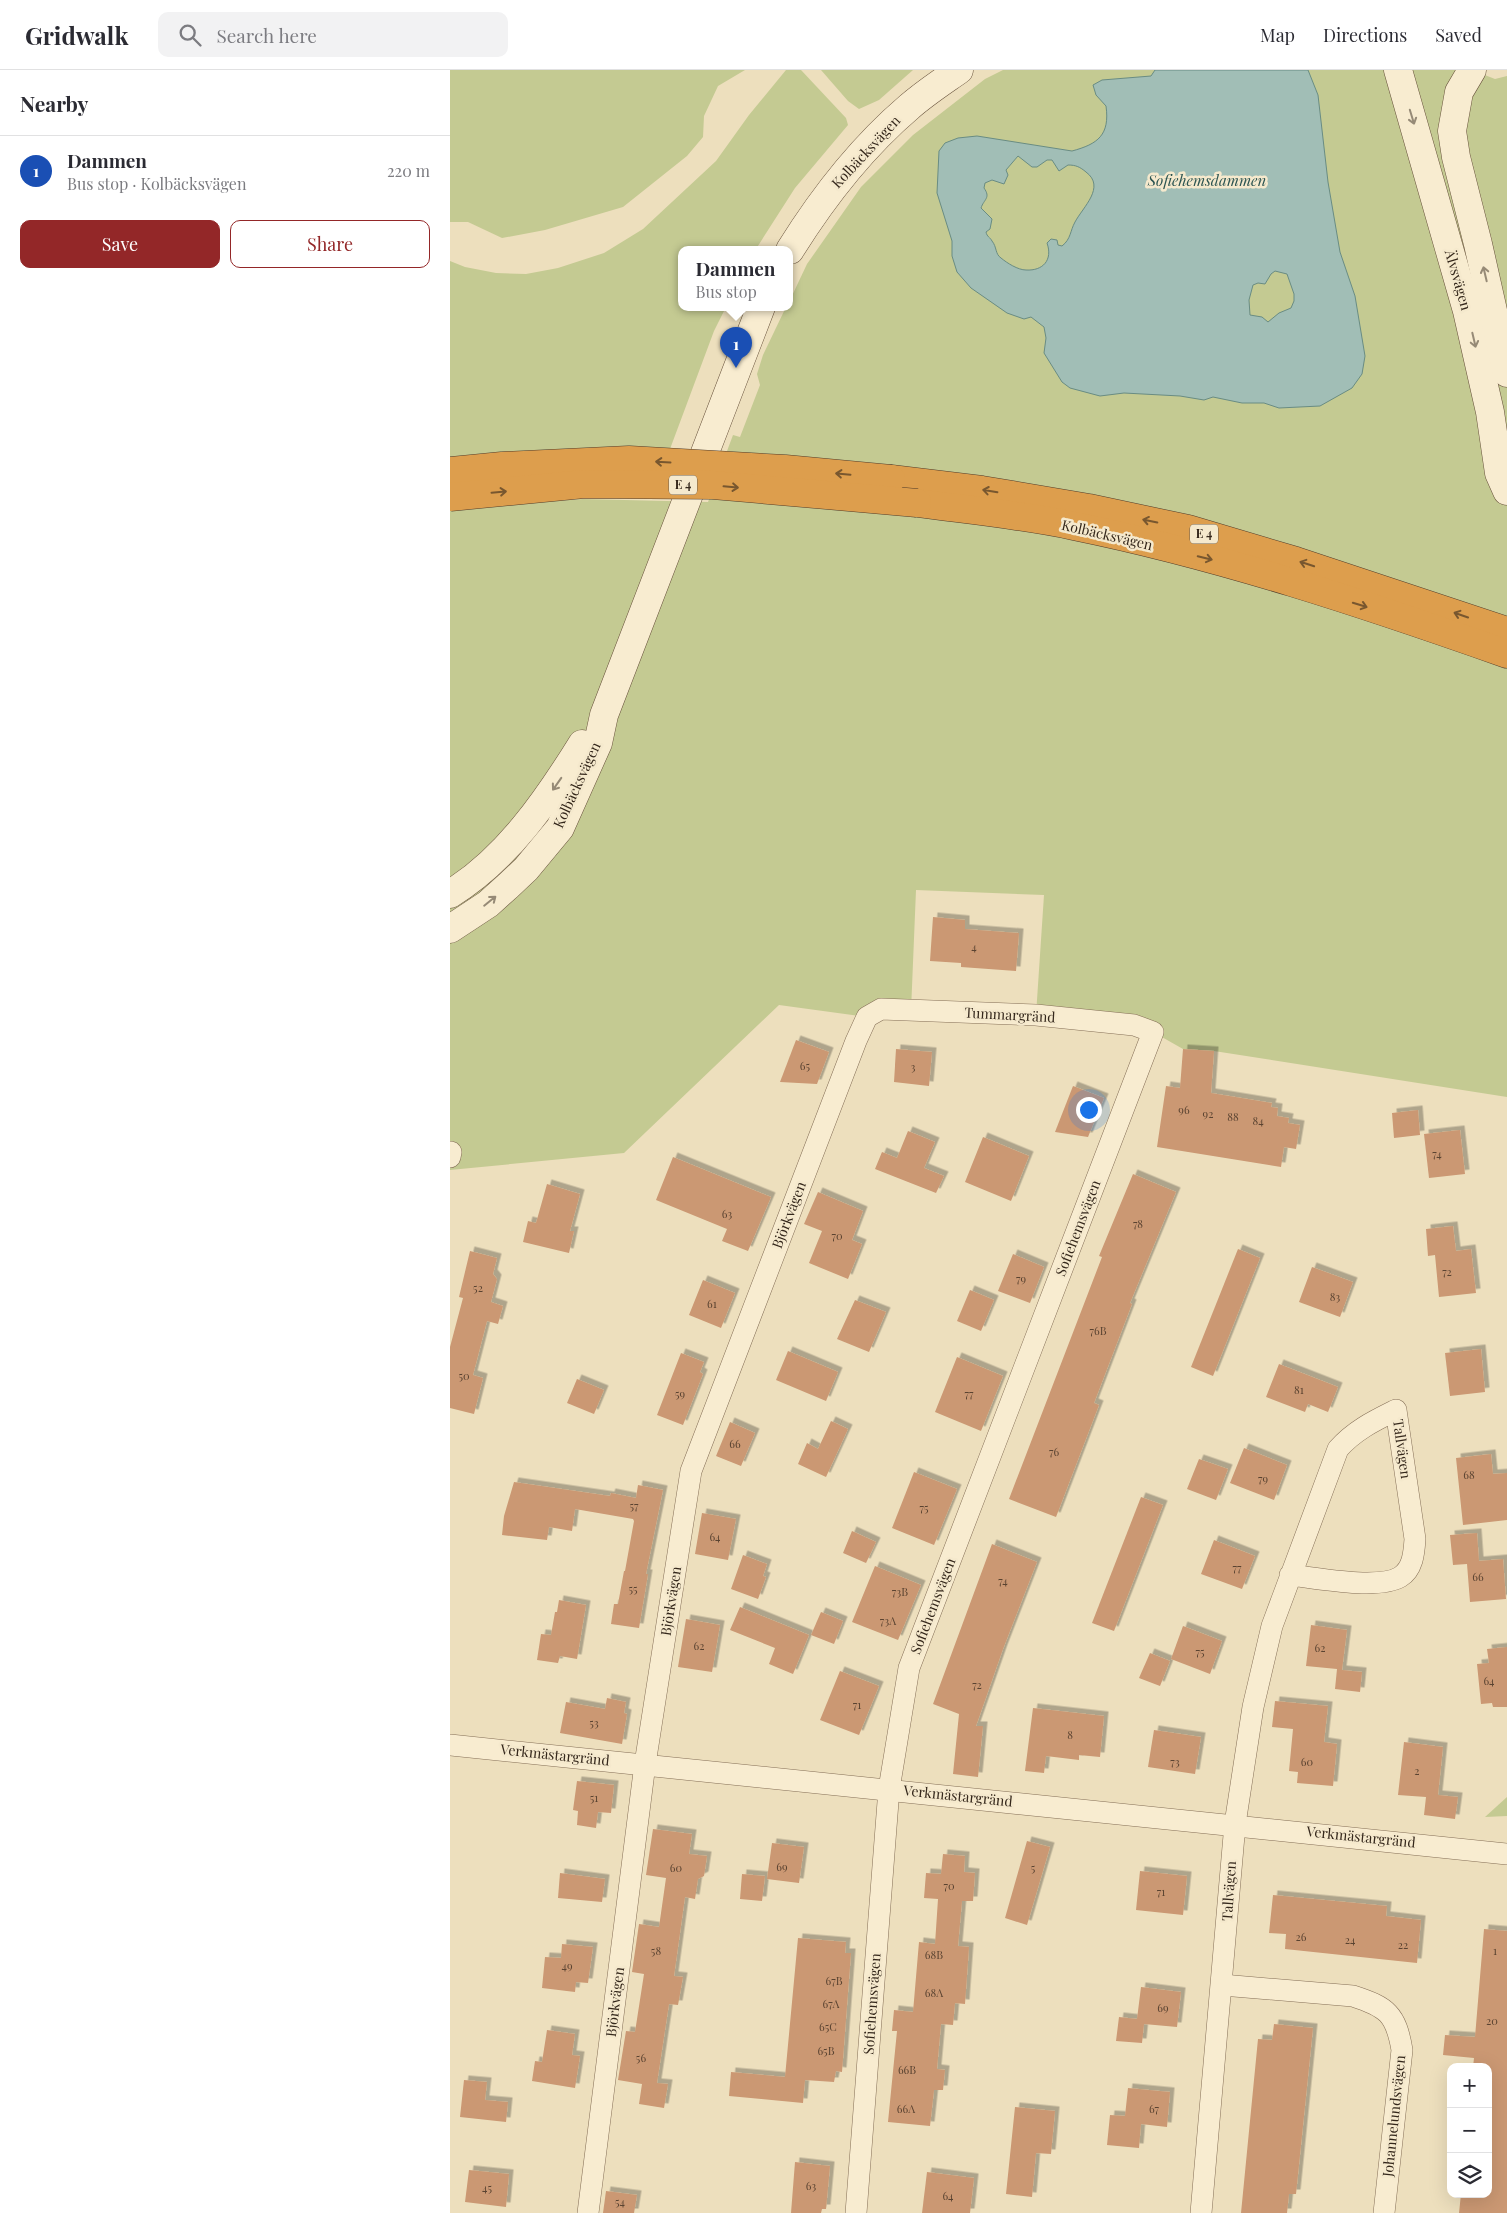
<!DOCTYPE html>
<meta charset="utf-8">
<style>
body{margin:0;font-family:"Playfair Display",serif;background:#f2f2f3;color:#2b2b33}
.controls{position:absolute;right:15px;bottom:15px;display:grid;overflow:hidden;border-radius:10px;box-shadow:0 5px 20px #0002}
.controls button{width:45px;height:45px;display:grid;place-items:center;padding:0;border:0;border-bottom:1px solid #e1e1e2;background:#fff;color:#2b2b33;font:25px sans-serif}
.you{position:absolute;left:638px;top:1039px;width:18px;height:18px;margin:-12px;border:4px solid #fff;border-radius:50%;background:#1a73e8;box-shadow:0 0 0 8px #1a73e833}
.badge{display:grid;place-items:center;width:32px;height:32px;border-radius:50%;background:#932728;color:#fff;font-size:16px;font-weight:700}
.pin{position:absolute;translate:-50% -41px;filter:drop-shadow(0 1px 2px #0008)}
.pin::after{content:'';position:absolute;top:26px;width:18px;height:15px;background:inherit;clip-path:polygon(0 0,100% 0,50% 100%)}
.popup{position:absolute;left:228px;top:176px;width:115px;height:65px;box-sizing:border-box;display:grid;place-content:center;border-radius:10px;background:#fff;filter:drop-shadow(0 1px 4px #0005);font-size:16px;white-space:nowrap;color:#7c7c81}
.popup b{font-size:19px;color:#2b2b33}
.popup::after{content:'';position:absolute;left:50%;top:100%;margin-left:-10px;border:10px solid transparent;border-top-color:#fff}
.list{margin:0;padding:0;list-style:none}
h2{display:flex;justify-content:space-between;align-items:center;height:65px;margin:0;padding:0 20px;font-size:21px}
h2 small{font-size:16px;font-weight:400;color:#7c7c81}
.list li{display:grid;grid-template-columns:32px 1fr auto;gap:15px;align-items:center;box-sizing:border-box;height:70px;padding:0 20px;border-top:1px solid #e1e1e2}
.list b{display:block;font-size:19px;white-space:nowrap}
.list p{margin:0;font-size:16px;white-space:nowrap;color:#7c7c81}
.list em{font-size:16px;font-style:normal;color:#7c7c81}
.actions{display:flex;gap:10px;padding:15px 20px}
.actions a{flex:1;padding:11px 0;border:1px solid #932728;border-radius:10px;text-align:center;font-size:18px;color:#932728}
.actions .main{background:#932728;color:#fff}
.icon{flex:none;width:28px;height:28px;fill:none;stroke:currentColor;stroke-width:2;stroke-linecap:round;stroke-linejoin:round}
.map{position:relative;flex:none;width:1057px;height:2143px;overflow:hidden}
header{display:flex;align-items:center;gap:30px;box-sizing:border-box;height:70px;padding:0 25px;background:#fff;border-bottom:1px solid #e1e1e2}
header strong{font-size:24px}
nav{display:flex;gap:28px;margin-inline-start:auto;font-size:18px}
.search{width:350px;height:45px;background:#f2f2f3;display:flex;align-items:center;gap:12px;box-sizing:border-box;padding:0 18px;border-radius:10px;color:#7c7c81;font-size:19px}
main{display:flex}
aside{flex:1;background:#fff}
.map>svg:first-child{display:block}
</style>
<header>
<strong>Gridwalk</strong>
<div class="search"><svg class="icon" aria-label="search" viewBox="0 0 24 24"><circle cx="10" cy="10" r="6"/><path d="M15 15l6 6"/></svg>Search here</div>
<nav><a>Map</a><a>Directions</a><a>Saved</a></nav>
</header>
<main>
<aside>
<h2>Nearby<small></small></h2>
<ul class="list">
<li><span class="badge" style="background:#1a4fb4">1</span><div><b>Dammen</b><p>Bus stop · Kolbäcksvägen</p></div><em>220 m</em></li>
</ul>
<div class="actions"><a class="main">Save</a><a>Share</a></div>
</aside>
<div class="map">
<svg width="1057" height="2143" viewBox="0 0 1057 2143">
<defs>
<filter id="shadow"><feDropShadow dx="4.5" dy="-4.5" stdDeviation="0" flood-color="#0004"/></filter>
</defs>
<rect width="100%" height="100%" fill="#eddfbd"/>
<!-- green -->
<g fill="#c4ca92">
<path d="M0 0H295L268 16 254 46 253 67 237 86 173 137 95 160 52 168 18 152H0Z"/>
<path d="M336 0H351L396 48 398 55 345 118 306 179H232V237H276L264 261 220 379 0 389V191L15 197 46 203 76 204 108 198 154 183 193 159 266 91 299 45Z"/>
<path d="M371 0H463L429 30 409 39 398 31Z"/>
<path d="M553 0H1022L1045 9 1057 6V1027L764 981 733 979 703 962 586 945 594 825 466 820 461 941 417 947 329 935 174 1083 0 1100V438L133 429 258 432 283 365 290 367 310 315 307 304 313 285 336 237H340V230L357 194 411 117 463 65 535 9Z"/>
<path d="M1057 1727V1746L1035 1747Z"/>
</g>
<!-- water -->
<path fill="#a1beb6" stroke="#698c83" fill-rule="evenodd" d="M705 0H858L868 25 878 112 890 182 905 226 915 286 912 304 902 318 870 336 829 338 814 333H792L763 327 754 330 730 326 674 323 650 326 620 318 612 312 594 283 596 268 594 257 581 247 574 249 557 243 521 218 507 202 502 186V171L487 123 489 81 495 73 508 68 527 66 622 81C648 74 660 65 656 36L646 25 643 15 652 10 701 6ZM568 86 582 97H587L597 90H602L609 101 618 95C626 95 630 97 636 102 656 117 633 137 625 152 620 161 621 169 612 176L608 175 607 170 601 169 597 173C603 190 593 201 576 200 568 200 557 193 551 188 545 184 547 177 542 171 540 167 537 167 536 162L540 159 542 149 531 138C534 129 541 128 534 118L535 113 542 110 554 114 558 105 556 100ZM825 201 837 204 844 224V231L841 238 829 243 818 252 812 247 800 245 799 230 803 215 808 213 815 214 821 204Z"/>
<!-- building -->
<g fill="#cb9873" filter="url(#shadow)">
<path d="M483 847 515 850V859L569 863 566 901 511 897V893L480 891Z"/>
<path d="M346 970 379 982 367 1014 330 1012Z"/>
<path d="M446 979 482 982 479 1016 444 1012Z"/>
<path d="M733 979 764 981 761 1023 822 1033 821 1037 828 1038 827 1046 839 1048 838 1053 850 1055 846 1079 834 1077 831 1097 707 1077 716 1016 730 1018Z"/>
<path d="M623 1016 654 1028 638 1067 605 1062Z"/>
<path d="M968 1040 970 1065 944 1068 942 1043Z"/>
<path d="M1010 1060 1015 1104 979 1108 974 1064Z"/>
<path d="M458 1061 485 1072 474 1098 494 1106 486 1123 425 1099 432 1082 447 1088Z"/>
<path d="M533 1067 579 1086 561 1131 515 1112Z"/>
<path d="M223 1087 321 1127 298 1181 272 1171 277 1159 206 1130Z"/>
<path d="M683 1104 726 1122 680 1233 682 1234 644 1333 649 1335 606 1447 559 1429 652 1187 649 1186Z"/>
<path d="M97 1114 130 1124 120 1161H124L119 1183 73 1172 78 1151 86 1153Z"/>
<path d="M368 1122 413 1141 402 1170 412 1174 398 1209 359 1193 372 1161 354 1154Z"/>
<path d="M1003 1156 1006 1181 1021 1179 1026 1223 989 1227 985 1185 978 1186 976 1159Z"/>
<path d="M788 1179 810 1188 763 1306 741 1297Z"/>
<path d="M20 1181 47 1188 43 1204 47 1209 41 1232 53 1236 48 1254 37 1251 23 1305 33 1308 24 1344 0 1338V1277L13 1228 9 1227Z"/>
<path d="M563 1184 594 1197 580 1233 548 1221Z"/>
<path d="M862 1197 903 1212 890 1247 849 1232Z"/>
<path d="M253 1210 285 1223 271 1258 239 1245Z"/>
<path d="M520 1220 544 1230 531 1261 507 1251Z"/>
<path d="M405 1230 436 1242 419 1282 387 1269Z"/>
<path d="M1031 1279 1035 1322 1000 1326 995 1283Z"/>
<path d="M338 1281 388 1302 376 1331 326 1310Z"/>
<path d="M231 1283 254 1292 250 1302 253 1304 233 1355 207 1345Z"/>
<path d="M507 1287 553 1306 531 1361 485 1342Z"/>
<path d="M829 1294 888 1317 878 1342 858 1334 855 1342 816 1327Z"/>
<path d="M127 1309 154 1320 144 1344 117 1333Z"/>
<path d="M381 1351 398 1359 376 1407 348 1394 357 1373 368 1379Z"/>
<path d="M280 1352 305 1363 291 1396 266 1386Z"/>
<path d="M794 1378 837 1395 824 1430 780 1413Z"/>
<path d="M1041 1384 1043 1404 1057 1403V1450L1013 1455 1006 1388Z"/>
<path d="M749 1389 778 1399 766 1430 737 1419Z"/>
<path d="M464 1402 507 1419 484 1475 442 1458Z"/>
<path d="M64 1412 160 1426 161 1423 186 1428 188 1415 213 1420 196 1504H198L189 1558 161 1554 164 1534H168L174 1501H175L184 1451 183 1449 125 1439 122 1461 99 1457 97 1470 52 1465 54 1446Z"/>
<path d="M691 1427 713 1435 664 1561 642 1553Z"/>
<path d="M252 1443 286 1449 278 1490 245 1484Z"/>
<path d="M402 1461 426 1472 416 1493 393 1483Z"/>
<path d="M1027 1463 1029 1491 1053 1489 1056 1529 1020 1532 1017 1494 1003 1495 1000 1465Z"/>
<path d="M764 1470 805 1486 792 1519 751 1504Z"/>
<path d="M542 1474 587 1492 553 1579 526 1656H533L528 1707 503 1704 509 1644 483 1634Z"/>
<path d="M293 1485 317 1494 313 1506 316 1507 308 1529 281 1519Z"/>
<path d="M425 1496 471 1515 448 1570 402 1552Z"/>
<path d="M109 1530 136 1535 127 1589 110 1586 108 1593 87 1590 91 1564 101 1565 105 1542H107Z"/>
<path d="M290 1537 359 1565 343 1604 319 1594 325 1578 280 1560Z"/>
<path d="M371 1542 393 1551 384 1574 361 1565Z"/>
<path d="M236 1549 270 1555 262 1602 228 1597Z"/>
<path d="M861 1555 897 1560 892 1600 912 1602 910 1622 885 1619 887 1599 856 1596Z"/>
<path d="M733 1556 772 1571 760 1604 721 1589Z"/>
<path d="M1057 1577V1637H1043L1042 1633 1031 1634 1027 1594 1039 1593 1037 1579Z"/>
<path d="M700 1583 720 1591 710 1616 689 1608Z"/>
<path d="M390 1601 429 1616 409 1665 370 1650Z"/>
<path d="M157 1628 176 1632 174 1643 177 1644 172 1674 110 1663 116 1632 155 1639Z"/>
<path d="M825 1631 878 1636 874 1672 887 1674 883 1716 847 1713 848 1702 839 1701 843 1659 822 1657Z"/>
<path d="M583 1638 654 1646 650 1687 629 1685V1690L596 1686 594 1703 575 1701Z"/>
<path d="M704 1660 751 1667 745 1704 698 1697Z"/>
<path d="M954 1672 993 1677 988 1725 1008 1727 1005 1749 974 1745 976 1727 948 1725Z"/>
<path d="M127 1711 164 1715 161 1743 148 1742 146 1758 127 1755 128 1741 123 1740Z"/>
<path d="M203 1759 242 1764 239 1784 257 1786 254 1806 248 1809 245 1829 235 1827 224 1906 233 1907 228 1935 219 1934 207 2013 218 2014 214 2038 189 2034 192 2014 168 2010 176 1961 185 1962 194 1904 182 1902 189 1854 209 1857 216 1808 196 1805Z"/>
<path d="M577 1771 600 1777 577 1855 555 1848Z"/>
<path d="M322 1773 354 1777 349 1813 317 1809Z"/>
<path d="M493 1784 515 1786 514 1802 525 1803 523 1831H512L508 1876 519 1877 515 1934 505 1933 503 1955 491 1954 487 1999 495 2000 493 2020H484L480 2056 438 2052 447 1961H442L444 1940 463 1942 469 1872 485 1874 488 1829 474 1828 476 1803 491 1804Z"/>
<path d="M690 1801 737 1806 733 1845 686 1840Z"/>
<path d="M110 1803 155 1809 152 1832 108 1828Z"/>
<path d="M292 1804 315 1806 312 1831 290 1829Z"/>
<path d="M823 1825 937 1836 936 1846 971 1850 967 1893 835 1879 836 1864 819 1863Z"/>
<path d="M1034 1859 1057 1861V2143H1009L1011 2124H1038V1997H1023L1024 1988 993 1985 995 1965 1025 1967Z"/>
<path d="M348 1868 396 1872 395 1883H401L392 2002 386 2001 384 2012 355 2010 353 2033 279 2026 281 2002 335 2007Z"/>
<path d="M112 1874 143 1877 138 1913 126 1912 125 1922 92 1918 95 1887 111 1888Z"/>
<path d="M691 1917 731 1922 727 1957 694 1954 692 1973 666 1971 669 1947 687 1949Z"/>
<path d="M824 1954 863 1958 846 2124H839L837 2143H791L808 1969 822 1970Z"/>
<path d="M97 1960 125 1964 122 1985 130 1986 125 2018 82 2011 85 1991 92 1992Z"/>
<path d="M14 2010 37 2012 35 2030 58 2032 56 2052 10 2047Z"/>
<path d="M678 2018 720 2022 717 2057 691 2054 689 2078 657 2075 660 2045 675 2046Z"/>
<path d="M565 2037 605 2041 601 2084 586 2083 582 2127 556 2124Z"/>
<path d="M345 2092 380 2096 376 2139H372L371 2143H341Z"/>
<path d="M19 2100 59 2104 56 2137 15 2132Z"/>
<path d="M477 2102 524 2108 520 2143H472Z"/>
<path d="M156 2121 187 2125 184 2143H153Z"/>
</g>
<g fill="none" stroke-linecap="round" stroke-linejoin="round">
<!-- street casing -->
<g stroke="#856f57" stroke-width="22">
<g id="street">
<path d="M0 1087 1 1082"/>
<path d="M0 1675 1057 1784"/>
<path d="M772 1915 903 1926C937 1937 946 1944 952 1980L934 2143"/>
<path d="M138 2143 195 1694 241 1401 406 971 417 947 431 939 586 945 684 955 703 962 459 1598 439 1719 406 2143"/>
<path d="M751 2143 785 1754 803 1637 822 1556 888 1379C905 1360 924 1351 946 1340L965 1469C964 1483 963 1499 950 1507 928 1520 866 1508 840 1505"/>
</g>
</g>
<!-- secondary casing -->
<g stroke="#66503a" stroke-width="29">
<g id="secondary">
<path d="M948 0 1017 241 1040 342 1049 403 1057 421"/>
<path d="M1022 0 1009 22 1002 61 1006 87 1028 174 1057 303"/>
<path d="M340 180C373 127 411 78 459 37 475 23 492 12 509 0"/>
<path d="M0 824C57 789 98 729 132 674"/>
<path d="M0 859 38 834 58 816 76 799 110 758 148 673 154 645 311 237"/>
</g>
</g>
<!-- highway casing -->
<g stroke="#523d2b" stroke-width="29">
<g id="highway">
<path d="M441 409 532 420 639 438 738 459 846 491 1057 561"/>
<path d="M467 433C519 440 573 445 624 456 771 486 915 534 1057 584"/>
</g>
</g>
<!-- street -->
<use href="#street" stroke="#f8ecd0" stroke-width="21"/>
<!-- secondary -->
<use href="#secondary" stroke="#f8ecd0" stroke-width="28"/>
<!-- highway -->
<use href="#highway" stroke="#dd9e4d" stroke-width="28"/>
<!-- highway-bridge casing -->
<g stroke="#523d2b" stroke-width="29" stroke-linecap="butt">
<g id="highway-bridge">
<path d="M0 401 52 396 179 390 335 399 441 409"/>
<path d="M0 427 134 414 263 415 467 433"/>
</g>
</g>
<!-- highway-bridge -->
<use href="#highway-bridge" stroke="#dd9e4d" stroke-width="28"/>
</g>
<!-- one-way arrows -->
<defs><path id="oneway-shaft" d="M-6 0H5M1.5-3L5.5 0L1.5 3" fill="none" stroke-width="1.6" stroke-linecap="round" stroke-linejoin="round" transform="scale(1.25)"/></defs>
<g stroke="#968a76">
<use href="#oneway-shaft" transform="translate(962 47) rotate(73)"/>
<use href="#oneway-shaft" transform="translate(1035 204) rotate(-103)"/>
<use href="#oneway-shaft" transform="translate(1024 270) rotate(77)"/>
<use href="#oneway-shaft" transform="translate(107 714) rotate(125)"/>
<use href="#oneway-shaft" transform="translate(40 831) rotate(-39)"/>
</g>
<g stroke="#78572f">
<use href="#oneway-shaft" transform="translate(213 392) rotate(-177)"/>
<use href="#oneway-shaft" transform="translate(393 404) rotate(-175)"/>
<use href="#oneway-shaft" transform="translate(281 417) rotate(5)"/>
<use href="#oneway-shaft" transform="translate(540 421) rotate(-171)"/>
<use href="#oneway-shaft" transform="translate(49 422) rotate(-5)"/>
<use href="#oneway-shaft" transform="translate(700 451) rotate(-168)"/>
<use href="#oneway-shaft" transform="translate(755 488) rotate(14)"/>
<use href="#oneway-shaft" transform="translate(857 494) rotate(-162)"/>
<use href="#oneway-shaft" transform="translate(910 535) rotate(17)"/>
<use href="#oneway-shaft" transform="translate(1011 545) rotate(-161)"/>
</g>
<g text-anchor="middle" stroke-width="5" stroke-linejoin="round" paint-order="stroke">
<!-- number labels -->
<g font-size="11" fill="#5a4331">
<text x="524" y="881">4</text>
<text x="355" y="1000">65</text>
<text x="463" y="1001">3</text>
<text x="734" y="1044">96</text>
<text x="758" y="1048">92</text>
<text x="783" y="1051">88</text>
<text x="808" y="1055">84</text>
<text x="987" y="1088">74</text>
<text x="277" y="1148">63</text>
<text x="688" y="1158">78</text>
<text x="387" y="1170">70</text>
<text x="997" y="1206">72</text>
<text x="571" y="1213">79</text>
<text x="28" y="1222">52</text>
<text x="885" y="1231">83</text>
<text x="262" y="1238">61</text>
<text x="648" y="1265">76B</text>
<text x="14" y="1310">50</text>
<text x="849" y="1324">81</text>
<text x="230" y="1328">59</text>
<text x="519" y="1328">77</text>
<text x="285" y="1378">66</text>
<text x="604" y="1386">76</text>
<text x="1019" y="1409">68</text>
<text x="813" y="1413">79</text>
<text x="184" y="1440">57</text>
<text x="474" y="1442">75</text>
<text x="265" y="1471">64</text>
<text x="787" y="1502">77</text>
<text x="1028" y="1511">66</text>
<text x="553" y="1515">74</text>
<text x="183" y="1523">55</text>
<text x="450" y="1526">73B</text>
<text x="438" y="1555">73A</text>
<text x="249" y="1580">62</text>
<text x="870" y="1582">62</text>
<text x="750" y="1586">75</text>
<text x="1039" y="1615">64</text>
<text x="527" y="1619">72</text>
<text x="407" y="1639">71</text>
<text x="144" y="1657">53</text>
<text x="620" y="1669">8</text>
<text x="725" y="1696">73</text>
<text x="857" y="1696">60</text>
<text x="967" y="1705">2</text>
<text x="144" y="1732">51</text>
<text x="332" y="1801">69</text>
<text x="226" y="1802">60</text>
<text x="583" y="1802">5</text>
<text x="499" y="1820">70</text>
<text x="711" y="1826">71</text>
<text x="851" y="1871">26</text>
<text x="900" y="1874">24</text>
<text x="953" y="1879">22</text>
<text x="206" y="1885">58</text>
<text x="1045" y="1885">1</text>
<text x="484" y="1889">68B</text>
<text x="117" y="1900">49</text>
<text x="384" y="1915">67B</text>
<text x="484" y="1927">68A</text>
<text x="381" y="1938">67A</text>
<text x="713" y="1942">69</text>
<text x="1042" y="1955">20</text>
<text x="378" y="1961">65C</text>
<text x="376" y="1985">65B</text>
<text x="191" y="1992">56</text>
<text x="457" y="2004">66B</text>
<text x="456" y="2043">66A</text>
<text x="704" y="2043">67</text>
<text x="361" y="2120">63</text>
<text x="37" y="2122">45</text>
<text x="498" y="2130">64</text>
<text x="170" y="2136">54</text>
</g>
<!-- shield labels -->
<g fill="#f5e9cd" stroke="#6e6150" stroke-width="1">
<rect x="219" y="405.5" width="28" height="19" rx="4"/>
<rect x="740" y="454.5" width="28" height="19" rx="4"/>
</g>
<g font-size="12" font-weight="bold" fill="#34271b">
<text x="233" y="419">E 4</text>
<text x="754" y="468">E 4</text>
</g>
<!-- street labels -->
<g font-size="14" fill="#34271b" stroke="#f5e9cd">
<text transform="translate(416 82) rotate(-47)" y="5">Kolbäcksvägen</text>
<text transform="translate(1008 210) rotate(74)" y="5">Älvsvägen</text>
<text transform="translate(657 465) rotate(13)" y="5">Kolbäcksvägen</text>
<text transform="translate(127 715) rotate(-65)" y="5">Kolbäcksvägen</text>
<text transform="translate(560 945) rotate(3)" y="5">Tummargränd</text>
<text transform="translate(339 1145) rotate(-69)" y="5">Björkvägen</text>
<text transform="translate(628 1158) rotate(-69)" y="5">Sofiehemsvägen</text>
<text transform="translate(952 1379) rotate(82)" y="5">Tallvägen</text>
<text transform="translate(221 1531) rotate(-81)" y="5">Björkvägen</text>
<text transform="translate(483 1536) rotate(-69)" y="5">Sofiehemsvägen</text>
<text transform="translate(105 1685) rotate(6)" y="5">Verkmästargränd</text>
<text transform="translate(508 1726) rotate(6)" y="5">Verkmästargränd</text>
<text transform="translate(911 1767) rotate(6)" y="5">Verkmästargränd</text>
<text transform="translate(779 1821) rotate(-86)" y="5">Tallvägen</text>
<text transform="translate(165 1932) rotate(-83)" y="5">Björkvägen</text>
<text transform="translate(422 1934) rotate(-86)" y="5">Sofiehemsvägen</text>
<text transform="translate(944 2046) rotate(-84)" y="5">Johannelundsvägen</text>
</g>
<!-- water labels -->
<g font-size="15" font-style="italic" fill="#2b5451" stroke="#f5e9cd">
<text x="757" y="116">Sofiehemsdammen</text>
</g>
</g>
</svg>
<div class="controls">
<button>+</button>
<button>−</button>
<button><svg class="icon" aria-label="layers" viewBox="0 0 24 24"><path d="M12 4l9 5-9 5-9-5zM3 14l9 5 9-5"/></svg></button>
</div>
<div class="you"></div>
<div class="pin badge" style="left:286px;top:298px;background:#1a4fb4">1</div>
<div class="popup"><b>Dammen</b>Bus stop</div>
</div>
</main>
